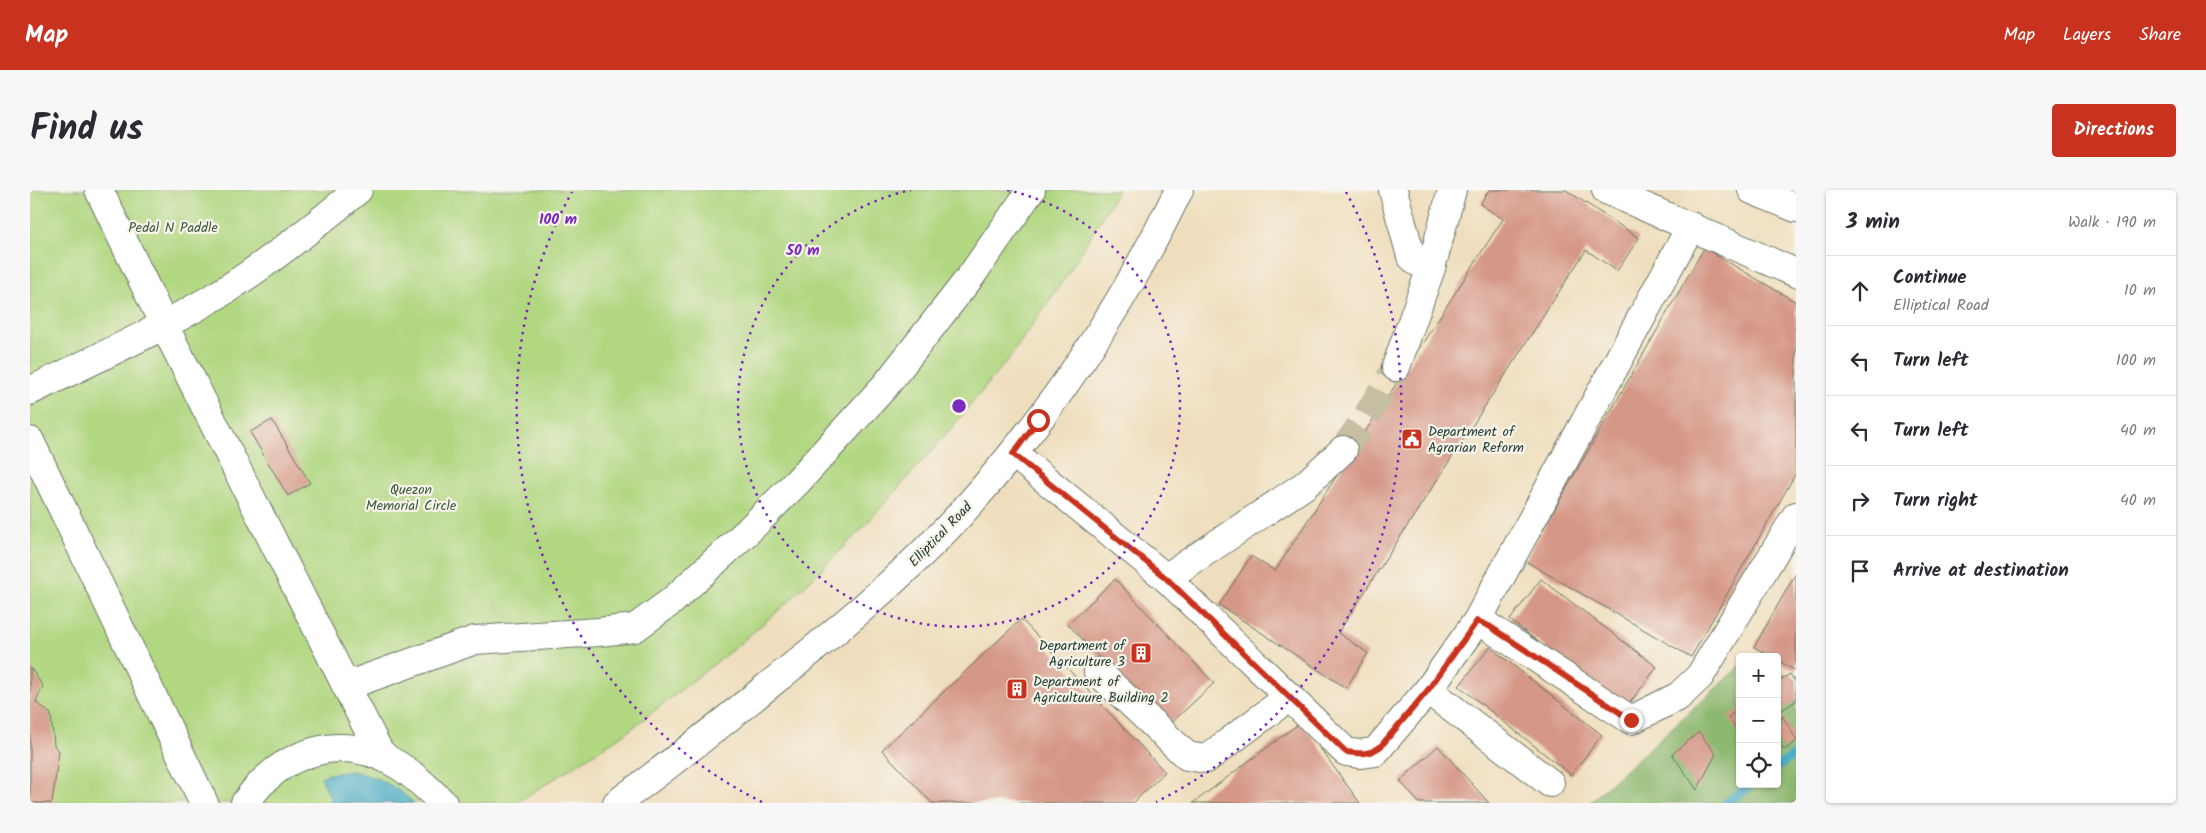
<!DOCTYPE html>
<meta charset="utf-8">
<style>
body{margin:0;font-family:Kalam,sans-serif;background:#f7f7f7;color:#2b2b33}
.controls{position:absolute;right:15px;bottom:15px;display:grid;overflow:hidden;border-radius:5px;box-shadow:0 1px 4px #0004}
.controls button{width:45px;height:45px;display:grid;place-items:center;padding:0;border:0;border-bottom:1px solid #e1e1e2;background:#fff;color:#2b2b33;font:25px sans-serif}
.stop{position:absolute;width:15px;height:15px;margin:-11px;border:4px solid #c8321e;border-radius:50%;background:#fff}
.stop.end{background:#c8321e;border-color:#fff;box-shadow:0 1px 5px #0008}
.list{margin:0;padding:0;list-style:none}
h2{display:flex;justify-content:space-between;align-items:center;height:65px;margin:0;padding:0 20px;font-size:21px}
h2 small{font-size:16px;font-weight:400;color:#7c7c81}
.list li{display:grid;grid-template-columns:32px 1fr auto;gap:15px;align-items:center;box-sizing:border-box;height:70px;padding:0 20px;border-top:1px solid #e1e1e2}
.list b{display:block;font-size:19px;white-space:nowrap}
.list p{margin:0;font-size:16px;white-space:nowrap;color:#7c7c81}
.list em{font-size:16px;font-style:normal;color:#7c7c81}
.icon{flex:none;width:28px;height:28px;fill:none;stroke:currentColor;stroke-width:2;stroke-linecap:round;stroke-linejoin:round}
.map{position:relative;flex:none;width:1766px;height:613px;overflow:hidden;border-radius:5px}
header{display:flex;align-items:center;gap:30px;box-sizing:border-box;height:70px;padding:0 25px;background:#c8321e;color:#fff}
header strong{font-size:24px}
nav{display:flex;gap:28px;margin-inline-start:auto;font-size:18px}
.intro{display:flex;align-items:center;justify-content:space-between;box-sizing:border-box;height:120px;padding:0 30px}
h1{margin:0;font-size:35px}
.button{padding:12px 22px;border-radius:5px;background:#c8321e;color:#fff;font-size:18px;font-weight:700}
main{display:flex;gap:30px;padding:0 30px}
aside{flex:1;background:#fff;border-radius:5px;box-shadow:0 1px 4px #0004}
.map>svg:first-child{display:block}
</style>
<header>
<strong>Map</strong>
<nav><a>Map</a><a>Layers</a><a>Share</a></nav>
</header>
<div class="intro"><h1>Find us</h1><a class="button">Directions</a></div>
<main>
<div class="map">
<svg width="1766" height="613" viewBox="0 0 1766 613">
<rect width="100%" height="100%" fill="#f7f3e8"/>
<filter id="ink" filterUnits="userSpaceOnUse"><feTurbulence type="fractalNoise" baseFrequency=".02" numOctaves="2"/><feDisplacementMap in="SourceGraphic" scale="10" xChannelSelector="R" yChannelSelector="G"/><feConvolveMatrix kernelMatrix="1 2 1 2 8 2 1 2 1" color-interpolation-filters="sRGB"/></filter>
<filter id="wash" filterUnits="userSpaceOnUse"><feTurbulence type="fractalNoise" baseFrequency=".0096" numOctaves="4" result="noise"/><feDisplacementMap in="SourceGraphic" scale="20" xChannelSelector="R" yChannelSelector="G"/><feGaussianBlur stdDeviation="1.12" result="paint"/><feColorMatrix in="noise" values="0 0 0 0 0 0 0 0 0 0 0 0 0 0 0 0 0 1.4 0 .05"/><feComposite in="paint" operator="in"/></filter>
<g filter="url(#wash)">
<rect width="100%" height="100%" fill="#efdebd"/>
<!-- green -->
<path fill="#b1d781" stroke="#688a5a" d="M0 0H1088L1039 82 980 167 924 235 830 341 756 414 702 460 596 543 486 613H0Z"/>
<!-- forest -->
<path fill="#8cb86f" stroke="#567a52" d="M1710 476V594H1747V483L1766 490V613H1559Z"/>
<!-- water -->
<path fill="#46abc6" stroke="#32747d" d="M320 581C346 586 365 595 384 613H302L291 587 299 584Z"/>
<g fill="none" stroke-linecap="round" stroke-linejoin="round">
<!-- stream -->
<g stroke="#46abc6" stroke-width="9">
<path d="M1747 577 1766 564"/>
<path d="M1696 613 1722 594"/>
</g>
</g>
<g id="blocks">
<!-- building -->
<g fill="#d59787">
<path d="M1459 0H1536L1609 48 1587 81 1556 60 1308 443 1338 463 1316 498 1189 415 1221 366 1245 381 1473 29 1450 14Z"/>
<path d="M1674 58 1766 112V283L1661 467 1495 371Z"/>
<path d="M242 230 280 293 258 306 220 242Z"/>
<path d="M1766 383V481L1747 470V467H1742L1724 457Z"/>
<path d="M1085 389 1184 493 1136 538 1038 434Z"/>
<path d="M1511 389 1627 477 1595 519 1480 430Z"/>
<path d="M991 429 1135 582 1103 613H902L852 560Z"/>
<path d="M1460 457 1572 545 1541 585 1429 496Z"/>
<path d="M0 477 13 496 6 512 21 524 24 555 29 561 22 613H0Z"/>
<path d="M1760 484 1766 493V511L1747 523V492Z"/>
<path d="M1710 519V544L1698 527Z"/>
<path d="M1752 525 1766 549V552L1754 560 1747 550Z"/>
<path d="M1271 532 1330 613H1163Z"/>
<path d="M1669 542 1686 564 1667 600 1642 564Z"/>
<path d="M1408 556 1459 613H1389L1370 591Z"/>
</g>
</g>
</g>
<g filter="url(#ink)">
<use href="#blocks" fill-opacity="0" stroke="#687564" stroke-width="1"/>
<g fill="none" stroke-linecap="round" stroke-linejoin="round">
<!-- minor-tunnel -->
<path stroke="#c5bea2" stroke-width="28" stroke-dasharray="28 14" stroke-linecap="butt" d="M1313 260 1334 231 1366 177"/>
<!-- minor casing -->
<g stroke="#687564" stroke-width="30">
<g id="minor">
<path d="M69 0 134 135 349 561 357 569"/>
<path d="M1363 0 1381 66 1387 72 1401 78 1422 0"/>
<path d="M1576 0 1766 83"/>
<path d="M1722 0 1766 18"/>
<path d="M1366 177 1401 78"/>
<path d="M0 201C65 169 132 139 194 101 241 71 285 36 328 0"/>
<path d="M0 251 174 613"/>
<path d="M983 263 1136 388 1316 562 1329 564 1345 562 1398 500"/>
<path d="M1136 388 1275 295 1313 260"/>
<path d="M1447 431 1459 437 1601 530 1649 506 1670 486 1766 326"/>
<path d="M1068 482 1157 566 1176 569 1259 507"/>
<path d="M316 496 445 450 569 442 605 438 642 411 719 340 768 291 855 196 941 86 1001 0"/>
<path d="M1520 593 1398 500 1447 431 1661 36"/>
<path d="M215 613C250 562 311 541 366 574 384 584 398 599 413 613"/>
</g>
</g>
<!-- major casing -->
<g stroke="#687564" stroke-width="30">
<path id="major" d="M587 613C637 577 686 538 734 499 802 445 867 392 927 328 1017 230 1091 120 1149 0"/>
</g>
<!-- minor -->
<use href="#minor" stroke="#fff" stroke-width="28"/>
<!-- major -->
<use href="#major" stroke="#fff" stroke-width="28"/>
</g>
</g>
<g fill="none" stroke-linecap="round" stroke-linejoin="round" filter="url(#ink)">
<!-- route -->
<path stroke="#c8321e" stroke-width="6" d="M1008 230 983 264 1136 388 1316 562C1330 564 1340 565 1351 556L1398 500 1447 431 1459 436 1601 530"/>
</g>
<!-- distance rings -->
<g fill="none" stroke="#7b2cbf" stroke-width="2.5" stroke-dasharray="2.5 5">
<path d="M977 0A221 221 0 1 1 881 0"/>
<path d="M732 612A442 442 0 0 1 542 2M1316 2A442 442 0 0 1 1126 612"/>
</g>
<!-- icons -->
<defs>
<g id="civic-square" transform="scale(1.125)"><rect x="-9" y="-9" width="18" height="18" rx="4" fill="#c8321e" stroke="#f7f3e8"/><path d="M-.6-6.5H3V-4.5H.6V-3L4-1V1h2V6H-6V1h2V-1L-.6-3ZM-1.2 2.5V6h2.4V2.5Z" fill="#fff"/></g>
<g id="building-square" transform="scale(1.125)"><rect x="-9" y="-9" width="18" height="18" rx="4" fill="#c8321e" stroke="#f7f3e8"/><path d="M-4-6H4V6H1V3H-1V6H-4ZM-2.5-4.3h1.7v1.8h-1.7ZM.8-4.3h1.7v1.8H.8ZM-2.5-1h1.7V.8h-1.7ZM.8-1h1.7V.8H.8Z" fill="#fff"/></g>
</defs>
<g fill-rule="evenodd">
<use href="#civic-square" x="1382" y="249"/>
<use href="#building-square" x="1111" y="463"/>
<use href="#building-square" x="987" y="499"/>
</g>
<g text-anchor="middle" stroke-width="4.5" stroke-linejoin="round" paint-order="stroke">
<!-- park labels -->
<g font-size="14" fill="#3c5c43" stroke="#f7f3e8">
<text x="143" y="42">Pedal N Paddle</text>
<text x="381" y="304">Quezon<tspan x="381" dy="16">Memorial Circle</tspan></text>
</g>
<!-- poi labels -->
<g font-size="14" fill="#1f3d34" stroke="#f7f3e8" text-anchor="start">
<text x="1398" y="246">Department of<tspan x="1398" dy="16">Agrarian Reform</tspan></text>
<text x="1095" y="460" text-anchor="end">Department of<tspan x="1095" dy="16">Agriculture 3</tspan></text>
<text x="1003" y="496">Department of<tspan x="1003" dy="16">Agricultuure Building 2</tspan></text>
</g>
<!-- street labels -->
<g font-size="14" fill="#1f3d34" stroke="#f7f3e8">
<text transform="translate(910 344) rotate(-46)" y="5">Elliptical Road</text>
</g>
</g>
<circle cx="929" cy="216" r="8" fill="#7b2cbf" stroke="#f7f3e8" stroke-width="2.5"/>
<g font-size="15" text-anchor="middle" font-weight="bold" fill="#7b2cbf" stroke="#f7f3e8" stroke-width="4.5" stroke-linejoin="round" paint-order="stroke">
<text x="528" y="34">100 m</text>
<text x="773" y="65">50 m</text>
</g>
</svg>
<div class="controls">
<button>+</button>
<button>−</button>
<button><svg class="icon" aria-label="locate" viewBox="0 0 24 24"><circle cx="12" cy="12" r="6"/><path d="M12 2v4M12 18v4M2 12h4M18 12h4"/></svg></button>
</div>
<div class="stop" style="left:1008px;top:230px"></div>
<div class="stop end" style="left:1601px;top:530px"></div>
</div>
<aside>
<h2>3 min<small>Walk · 190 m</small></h2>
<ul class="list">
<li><svg class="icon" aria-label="ahead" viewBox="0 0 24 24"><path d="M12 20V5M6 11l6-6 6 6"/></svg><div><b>Continue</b><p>Elliptical Road</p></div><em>10 m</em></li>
<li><svg class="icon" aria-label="left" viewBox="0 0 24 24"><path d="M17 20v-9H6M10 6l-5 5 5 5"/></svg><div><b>Turn left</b></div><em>100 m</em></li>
<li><svg class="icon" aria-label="left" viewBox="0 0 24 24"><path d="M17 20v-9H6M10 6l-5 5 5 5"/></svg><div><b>Turn left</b></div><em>40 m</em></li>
<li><svg class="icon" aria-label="right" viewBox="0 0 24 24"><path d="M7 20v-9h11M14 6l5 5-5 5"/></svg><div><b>Turn right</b></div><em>40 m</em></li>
<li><svg class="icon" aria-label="arrive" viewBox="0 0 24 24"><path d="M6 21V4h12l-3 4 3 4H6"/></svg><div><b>Arrive at destination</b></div></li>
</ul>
</aside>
</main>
